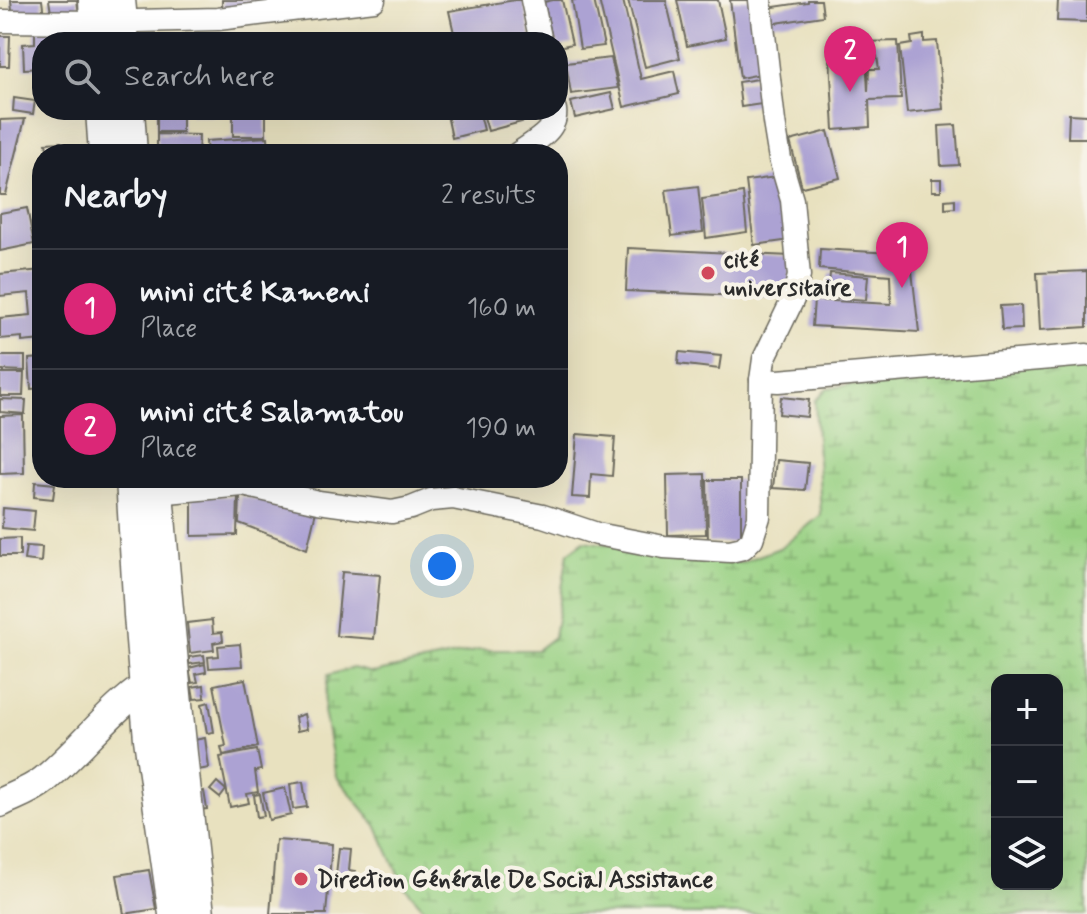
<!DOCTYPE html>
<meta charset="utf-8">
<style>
body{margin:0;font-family:Mynerve,sans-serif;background:#242831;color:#f1f3f6}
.controls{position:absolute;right:24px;bottom:24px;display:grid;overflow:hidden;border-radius:16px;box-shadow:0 8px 32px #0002}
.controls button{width:72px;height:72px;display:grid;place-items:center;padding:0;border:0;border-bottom:2px solid #363941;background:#171b24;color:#f1f3f6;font:40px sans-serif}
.you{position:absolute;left:442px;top:566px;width:28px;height:28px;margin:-20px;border:6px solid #fff;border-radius:50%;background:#1a73e8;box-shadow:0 0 0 12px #1a73e833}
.badge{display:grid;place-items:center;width:52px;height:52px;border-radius:50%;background:#db2777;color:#fff;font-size:26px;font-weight:700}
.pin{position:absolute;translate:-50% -66px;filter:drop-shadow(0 2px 4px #0008)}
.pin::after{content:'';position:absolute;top:42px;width:28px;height:24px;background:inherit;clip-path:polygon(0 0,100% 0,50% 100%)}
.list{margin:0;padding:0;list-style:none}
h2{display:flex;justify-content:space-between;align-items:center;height:104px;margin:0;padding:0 32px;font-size:34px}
h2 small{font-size:26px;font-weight:400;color:#9ea1a6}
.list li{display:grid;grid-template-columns:52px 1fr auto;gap:24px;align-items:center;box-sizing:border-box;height:120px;padding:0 32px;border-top:2px solid #363941}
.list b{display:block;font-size:30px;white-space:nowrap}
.list p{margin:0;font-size:26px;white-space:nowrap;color:#9ea1a6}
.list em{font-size:26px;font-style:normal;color:#9ea1a6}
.icon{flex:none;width:44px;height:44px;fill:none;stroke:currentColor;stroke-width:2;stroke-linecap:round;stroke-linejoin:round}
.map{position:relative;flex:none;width:1087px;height:914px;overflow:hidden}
.search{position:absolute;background:#171b24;box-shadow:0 8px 32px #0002;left:32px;top:32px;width:536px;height:88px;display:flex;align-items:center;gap:20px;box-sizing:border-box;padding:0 28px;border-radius:32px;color:#9ea1a6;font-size:30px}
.panel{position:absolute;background:#171b24;box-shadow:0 8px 32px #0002;left:32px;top:144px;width:536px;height:344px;border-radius:32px}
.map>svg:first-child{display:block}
</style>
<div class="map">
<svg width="1087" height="914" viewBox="0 0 1087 914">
<defs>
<pattern id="wetland-marsh" width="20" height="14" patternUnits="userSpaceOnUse" patternTransform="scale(2)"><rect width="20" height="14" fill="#9ad184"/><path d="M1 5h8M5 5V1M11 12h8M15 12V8" fill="none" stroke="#7eaa6c"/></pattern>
</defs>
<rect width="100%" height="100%" fill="#f7f3e8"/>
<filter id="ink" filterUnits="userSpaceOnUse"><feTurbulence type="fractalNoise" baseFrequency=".0125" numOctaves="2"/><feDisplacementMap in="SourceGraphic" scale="16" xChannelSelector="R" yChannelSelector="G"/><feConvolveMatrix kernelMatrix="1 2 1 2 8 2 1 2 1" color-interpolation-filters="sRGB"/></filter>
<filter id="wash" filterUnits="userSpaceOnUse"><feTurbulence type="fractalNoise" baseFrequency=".006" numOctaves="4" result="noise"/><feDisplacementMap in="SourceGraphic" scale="32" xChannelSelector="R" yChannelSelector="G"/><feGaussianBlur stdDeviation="1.8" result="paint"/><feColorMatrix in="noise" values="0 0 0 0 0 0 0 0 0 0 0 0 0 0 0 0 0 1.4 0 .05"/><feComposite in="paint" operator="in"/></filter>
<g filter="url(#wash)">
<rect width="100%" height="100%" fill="#e8e1bf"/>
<!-- wetland -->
<path fill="url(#wetland-marsh)" stroke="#627e58" stroke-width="2" fill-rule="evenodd" d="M1087 357V914H429L403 885 376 825 336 776 324 711 328 675 353 668 373 673 479 650H537L554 637 568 553 584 541 740 563 782 547 821 515 815 401 827 388ZM997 680H1057V884H997Z"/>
<g id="blocks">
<!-- building -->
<g fill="#aca2d3" fill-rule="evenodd">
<path d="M11 0H42L44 16 13 19Z"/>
<path d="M49 0H77L79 14 52 19Z"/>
<path d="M222 0H263V11L222 13Z"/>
<path d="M515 0H523L532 42H456L449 11Z"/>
<path d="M553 0H562L572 44 558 47V42H553L544 2Z"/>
<path d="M572 0H594L604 46 580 49Z"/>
<path d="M599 0H623L641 79 674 71 679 94 624 107Z"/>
<path d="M628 0H666L680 58 645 67Z"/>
<path d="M677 0H718L726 38 687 46Z"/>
<path d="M730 0H752L761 74 740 78Z"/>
<path d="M808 0H821L823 16 769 24 767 8 808 2Z"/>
<path d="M1058 0 1087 1V22L1057 21Z"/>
<path d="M65 29V42H42V68L24 69 23 44 35 43V30Z"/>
<path d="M924 35V42L937 41 943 109 907 113 900 46 912 44 911 37Z"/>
<path d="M0 36H10L9 66H0Z"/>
<path d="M452 36 454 42H435V41Z"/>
<path d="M898 41 901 99 869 100 870 127 834 130 830 57 866 55 863 42ZM877 56 879 69H869L868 92 866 58Z"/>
<path d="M611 58 618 88 571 94 566 63Z"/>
<path d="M758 79 762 104 741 107 738 82Z"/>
<path d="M611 93 615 109 575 118 571 102Z"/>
<path d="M14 98 35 101 33 114 13 111Z"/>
<rect x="157" y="110" width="25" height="22"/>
<path d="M192 110H225V116H191Z"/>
<rect x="233" y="110" width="33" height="26"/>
<path d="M446 110H479L484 130 452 138Z"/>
<path d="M482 110H522L525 121 488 131Z"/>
<path d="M1069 114 1087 115V138H1068Z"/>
<path d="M25 119 6 195H0V120Z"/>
<path d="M956 125 959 165 941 166 939 126Z"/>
<path d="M828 131 840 178 802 187 790 141Z"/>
<path d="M157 134 199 135 198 154H157Z"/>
<path d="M268 137 269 154H207L206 141Z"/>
<path d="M61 142V148L47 149 46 143Z"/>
<path d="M784 176 791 240 754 245 746 181Z"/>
<rect x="932" y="179" width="9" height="12"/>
<path d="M698 186 703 232 672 236 666 190Z"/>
<path d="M743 193 747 232 706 238 702 199Z"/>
<path d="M955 199V208L945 209V200Z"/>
<path d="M27 208 34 244 0 251V213Z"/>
<path d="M628 248 791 256 789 298 626 291Z"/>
<path d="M820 249 910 254 919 332 812 326 814 300 891 304 890 275 819 269Z"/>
<path d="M42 270V340L22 342V337L0 339V318L31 315 29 293 0 296V274Z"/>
<path d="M1087 271V327L1040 330 1037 273Z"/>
<path d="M830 273 868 276 866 300 828 297Z"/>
<path d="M1021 305 1022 329 1002 330 1000 306Z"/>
<path d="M679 352 721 356 719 369 678 364Z"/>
<path d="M0 356H25V371L0 370Z"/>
<path d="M42 358V388L31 389 29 359Z"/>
<path d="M0 373H24L23 396H0Z"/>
<path d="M781 397 809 400 807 417 779 414Z"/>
<path d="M0 399 26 400 25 414 0 412Z"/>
<path d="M23 415 24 473 0 474V416Z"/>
<path d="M577 434 615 437 612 476 591 474 590 498 572 497Z"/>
<path d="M776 460 808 463 805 490 773 488Z"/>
<path d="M705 474 706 534 668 535 667 475Z"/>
<path d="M707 480H741V542L708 543Z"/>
<path d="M35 482 55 484 53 499 34 497Z"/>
<path d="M192 496H238L237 535 192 536Z"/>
<path d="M240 496 316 511 307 549 239 523Z"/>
<path d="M3 508 35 511 33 531 2 528Z"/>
<path d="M20 538V556H0V539Z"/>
<path d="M26 546 42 547 41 562 24 560Z"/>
<path d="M342 572 380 575 374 639 336 636Z"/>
<path d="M212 620 213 633 222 632 223 641 213 643 214 650 190 653 187 623Z"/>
<path d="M240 644 242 666 209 668 208 657 219 656 218 646Z"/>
<path d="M204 655 205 662 189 664V657Z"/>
<path d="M205 664 206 672 196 674 198 682 192 683 189 668Z"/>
<path d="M245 679 258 747 223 755 221 747 226 746 214 685Z"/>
<path d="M204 685 205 698 194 699 192 687Z"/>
<path d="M209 702 214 732 207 733 202 704Z"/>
<path d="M304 714 307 729 297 731 295 717Z"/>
<path d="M205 738 209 768 198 770 194 740Z"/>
<path d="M257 750 261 770 255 771 258 792 247 794 249 803 230 807 220 757Z"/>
<path d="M217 782 226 790 220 798 210 790Z"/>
<path d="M303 782 307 807 293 809 290 784Z"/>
<path d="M285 788 291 815 269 820 263 793Z"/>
<path d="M204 791 207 809 197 810 195 793Z"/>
<path d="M260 794 264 816 257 817 254 795Z"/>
<path d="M276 840 332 844 326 914H270Z"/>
<path d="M339 848 351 849 349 870 355 871 354 880 343 879 342 884 335 883Z"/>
<path d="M149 870 156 909 124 914 117 875Z"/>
</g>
</g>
</g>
<g filter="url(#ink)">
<use href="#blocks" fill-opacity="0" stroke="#6d6b5f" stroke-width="2"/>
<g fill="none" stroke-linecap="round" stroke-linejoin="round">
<!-- minor casing -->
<g stroke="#6d6b5f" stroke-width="25">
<g id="minor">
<path d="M532 0 541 42"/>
<path d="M0 21 96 22 218 19 374 0"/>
<path d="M517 154C532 143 558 131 555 110"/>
<path d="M761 380 778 381 1087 355"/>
<path d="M157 493 243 485 318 502 392 512 411 508 431 500 453 498 543 516 597 534 664 547 730 551 743 548 752 539 759 517 761 380 764 359 793 299 799 276 792 200 780 159 774 122 760 0"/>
</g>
</g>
<!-- tertiary casing -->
<g stroke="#6d6b5f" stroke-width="31">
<path id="tertiary" d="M0 803C14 796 32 790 44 780 85 746 114 702 161 676"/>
</g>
<!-- secondary casing -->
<g stroke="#6d6b5f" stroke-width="35">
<g id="secondary">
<path d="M95 0 97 42"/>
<path d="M119 0 123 42"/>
<path d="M102 110 105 154"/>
<path d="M128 110 131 154"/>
<path d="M132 478 140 615 150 739 175 914"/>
<path d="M156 478C167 624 182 769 198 914"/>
</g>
</g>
<!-- minor -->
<use href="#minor" stroke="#fff" stroke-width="22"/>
<!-- tertiary -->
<use href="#tertiary" stroke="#fff" stroke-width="28"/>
<!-- secondary -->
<use href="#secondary" stroke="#fff" stroke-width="32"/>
</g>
</g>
<!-- markers -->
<g fill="#d1495b" stroke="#f7f3e8" stroke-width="3">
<circle cx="708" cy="273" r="8"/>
<circle cx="301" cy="879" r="8"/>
</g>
<g text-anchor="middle" stroke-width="8" stroke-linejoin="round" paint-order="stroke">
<!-- poi labels -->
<g font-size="24" font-weight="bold" fill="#2b2b2b" stroke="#f7f3e8" text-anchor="start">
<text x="724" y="267">cité<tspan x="724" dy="28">universitaire</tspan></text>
<text x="317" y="887">Direction Générale De Social Assistance</text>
</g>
</g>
</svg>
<div class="controls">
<button>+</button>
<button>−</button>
<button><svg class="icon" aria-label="layers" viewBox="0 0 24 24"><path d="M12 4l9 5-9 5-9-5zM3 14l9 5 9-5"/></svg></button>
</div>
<div class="you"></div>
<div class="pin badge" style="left:902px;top:288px">1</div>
<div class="pin badge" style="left:850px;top:92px">2</div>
<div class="search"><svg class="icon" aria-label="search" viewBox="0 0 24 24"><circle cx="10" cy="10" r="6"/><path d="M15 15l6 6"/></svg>Search here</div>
<section class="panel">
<h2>Nearby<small>2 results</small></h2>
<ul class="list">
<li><span class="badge">1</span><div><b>mini cité Kameni</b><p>Place</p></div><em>160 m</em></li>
<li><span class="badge">2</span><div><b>mini cité Salamatou</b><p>Place</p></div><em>190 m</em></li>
</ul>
</section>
</div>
